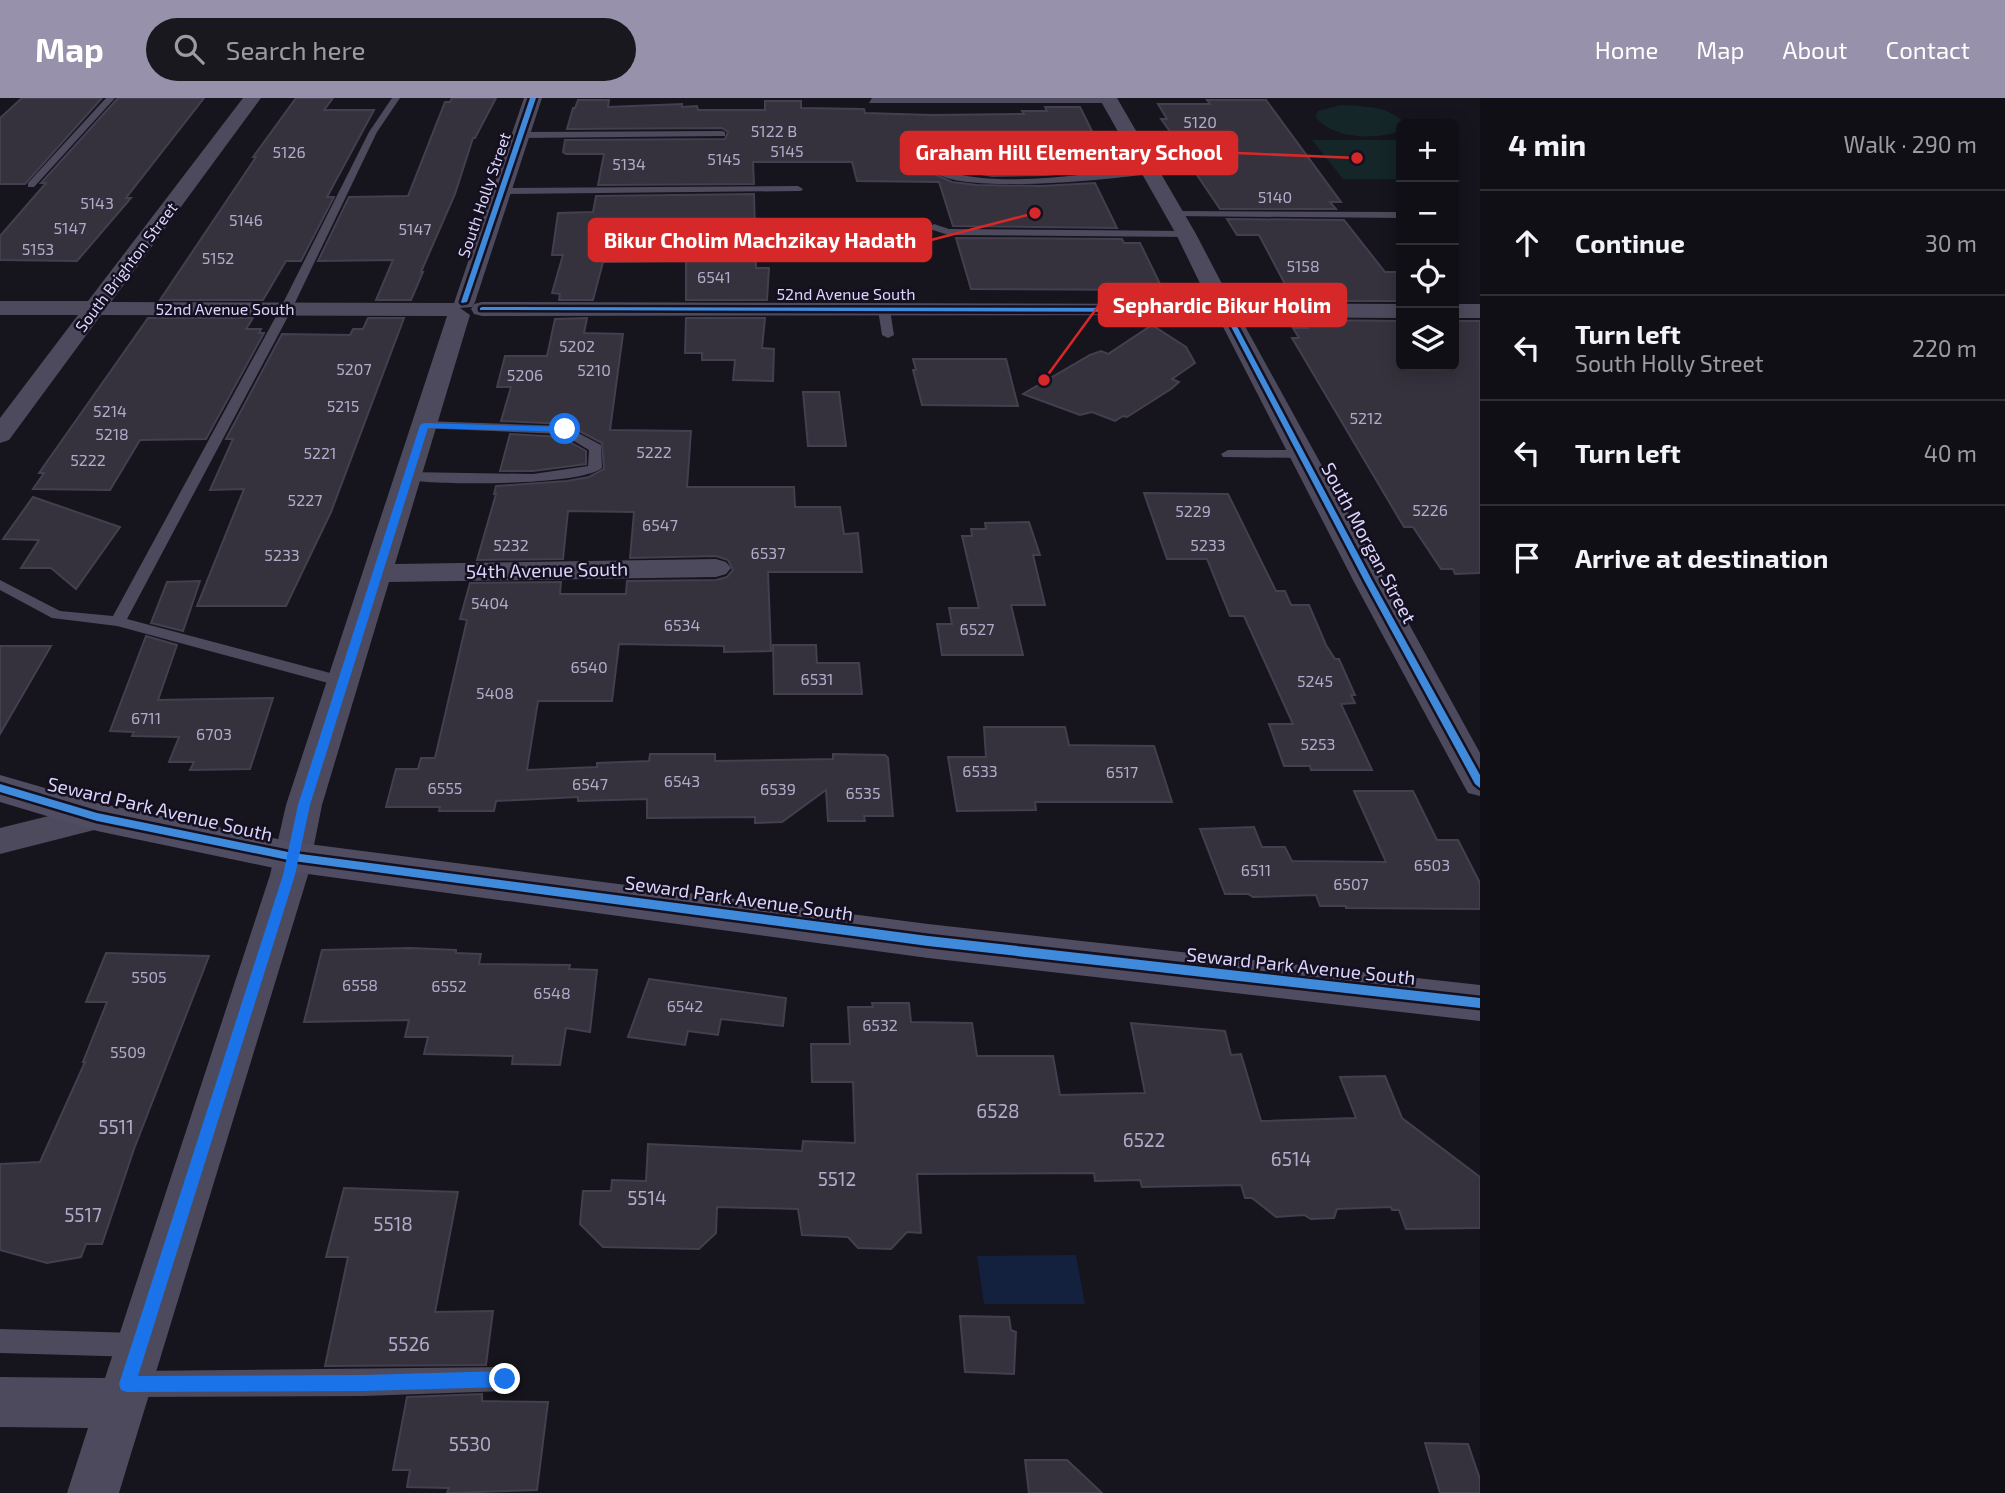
<!DOCTYPE html>
<meta charset="utf-8">
<style>
body{margin:0;font-family:"Exo 2",sans-serif;background:#19181e;color:#f1f3f6}
.controls{position:absolute;right:21px;top:21px;display:grid;overflow:hidden;border-radius:10px;box-shadow:0 4px 18px #0003}
.controls button{width:63px;height:63px;display:grid;place-items:center;padding:0;border:0;border-bottom:2px solid #302f34;background:#100f15;color:#f1f3f6;font:35px sans-serif}
.stop{position:absolute;width:21px;height:21px;margin:-16px;border:5px solid #1a73e8;border-radius:50%;background:#fff}
.stop.end{background:#1a73e8;border-color:#fff;box-shadow:0 2px 7px #0008}
.list{margin:0;padding:0;list-style:none}
h2{display:flex;justify-content:space-between;align-items:center;height:91px;margin:0;padding:0 28px;font-size:30px}
h2 small{font-size:23px;font-weight:400;color:#9c9ca0}
.list li{display:grid;grid-template-columns:46px 1fr auto;gap:21px;align-items:center;box-sizing:border-box;height:105px;padding:0 28px;border-top:2px solid #302f34}
.list b{display:block;font-size:26px;white-space:nowrap}
.list p{margin:0;font-size:23px;white-space:nowrap;color:#9c9ca0}
.list em{font-size:23px;font-style:normal;color:#9c9ca0}
.icon{flex:none;width:38px;height:38px;fill:none;stroke:currentColor;stroke-width:2;stroke-linecap:round;stroke-linejoin:round}
.map{position:relative;flex:none;width:1480px;height:1395px;overflow:hidden}
header{display:flex;align-items:center;gap:42px;box-sizing:border-box;height:98px;padding:0 35px;background:#9791ac;color:#fff}
header strong{font-size:33px}
nav{display:flex;gap:38px;margin-inline-start:auto;font-size:24px}
.search{width:490px;height:63px;background:#19181e;display:flex;align-items:center;gap:18px;box-sizing:border-box;padding:0 24px;border-radius:38px;color:#9c9ca0;font-size:26px}
main{display:flex}
aside{flex:1;background:#100f15}
.map>svg:first-child{display:block}
</style>
<header>
<strong>Map</strong>
<div class="search"><svg class="icon" aria-label="search" viewBox="0 0 24 24"><circle cx="10" cy="10" r="6"/><path d="M15 15l6 6"/></svg>Search here</div>
<nav><a>Home</a><a>Map</a><a>About</a><a>Contact</a></nav>
</header>
<main>
<div class="map">
<svg width="1480" height="1395" viewBox="0 0 1480 1395">
<rect width="100%" height="100%" fill="#16141c"/>
<!-- green -->
<g fill="#142628">
<path d="M1341 7C1362 8 1391 8 1405 26H1401V32C1379 43 1330 41 1315 18L1318 13Z"/>
<path d="M1312 42H1401V81H1343Z"/>
</g>
<!-- water -->
<path fill="#13203e" d="M1076 1157 1085 1206H984L977 1158Z"/>
<!-- building -->
<g fill="#35323e" stroke="#433f4f" stroke-width="2">
<path d="M22 0H102L25 86H0V20Z"/>
<path d="M118 0H204L126 100H131L77 163 0 162V138L46 85H41Z"/>
<path d="M296 0H333L324 12H374L327 99H334L301 163H286L263 202H160L256 59H253Z"/>
<path d="M452 0H496L475 40H473L455 96 421 174H423L411 202H376L393 162 318 163 349 99 408 98 445 4H450Z"/>
<path d="M578 2H609L608 9 682 6V9L697 8 698 12H765V3H801V10L864 11 865 15 932 17 1024 16 1022 13H1047L1045 9H1080L1107 63H1103L1105 68H1087L1090 73 1045 77 992 78 942 69 934 76 952 84 977 87 1041 88 1095 85 1117 130 953 128 939 84 857 83 852 64H753L754 86 598 87 604 56H566L563 54 565 42 725 41 728 34 722 30 567 31 573 10H575Z"/>
<path d="M1207 2H1266L1341 104H1330L1336 111H1220L1195 74 1194 72H1198L1161 21H1167L1158 6H1210Z"/>
<path d="M754 96 756 170H769L767 202H686V163L603 164 593 202H559L560 196 552 195 563 157H552L558 115 593 114 596 98Z"/>
<path d="M1227 121 1344 122 1385 174H1401V203H1294L1259 137H1237Z"/>
<path d="M956 140 1122 141 1124 145H1140L1163 192 971 191Z"/>
<path d="M148 220H253L246 231H261L259 235H264L206 341 140 342 110 392 33 391 44 375H39Z"/>
<path d="M368 220H404L331 414 286 508H197L244 391 210 392 233 341H226L282 236 350 237 353 231H363Z"/>
<path d="M587 220 584 235 623 236 610 332 691 333 687 389H794L795 409H840L844 436 858 435 862 474H768L771 553 724 554V548L619 546 612 603H538L527 672 597 669V665L649 663 650 656H715V663L833 661V656L885 657 888 660 893 718H864L865 723H828L826 692 782 724 755 725V719L647 720V701L578 703V699L496 703 494 713H439L440 709H386L396 671H418L421 660H435L467 522 460 521 470 485 561 484 560 496H626L627 483 716 482 727 479 733 472 728 462 716 458 630 460 634 414 568 413 563 461 477 462 496 396H494L496 388 567 383 589 379 604 371 602 345 566 326 501 323 511 289H497L505 258H547L555 221Z"/>
<path d="M686 220H765L762 250 774 251 773 283 733 282 735 262H702V255H685Z"/>
<path d="M1304 222 1401 223V268H1454V223H1480V475L1455 476 1453 471H1441L1413 429H1404L1292 240H1299L1293 230H1308Z"/>
<path d="M1152 227 1186 249 1195 265 1172 281 1179 284 1171 291 1127 319 1123 318 1115 323 1092 314 1080 317 1023 296 1090 257 1101 253 1108 256Z"/>
<path d="M913 261H1006L1018 308 922 307 913 272H916Z"/>
<path d="M803 294H839L846 348H808Z"/>
<path d="M510 336 561 339 586 353V366L533 373H500Z"/>
<path d="M1144 395 1228 396 1276 493H1285L1291 507H1309L1326 547 1335 561H1339L1355 597H1351L1355 605 1341 606 1372 672H1311L1310 668H1284L1269 626H1293L1244 518H1230L1207 461H1167Z"/>
<path d="M33 399 120 429 76 491 51 470H21L39 442 3 441Z"/>
<path d="M1029 424 1040 457H1033L1045 507H1011L1023 557H942L937 526H952L949 510H979L962 438H972L971 431H986L985 425Z"/>
<path d="M200 483 183 533 151 525 167 484Z"/>
<path d="M146 538 177 547 158 602 273 600 250 671 190 672 194 664H169L179 639 132 638 134 634 110 633Z"/>
<path d="M773 547H816L817 565H859L862 596H774Z"/>
<path d="M0 548H51L0 636Z"/>
<path d="M984 629H1065L1069 647 1154 648 1172 704H1035L1036 712 957 713 948 659H986Z"/>
<path d="M1354 693H1413L1437 742H1458L1480 785V811L1346 810V808H1320L1316 797 1253 799 1248 796H1225L1200 731 1254 729 1262 749H1285L1292 763 1386 764Z"/>
<path d="M410 850 456 852V855L481 856 479 866 570 867 569 871 597 872 590 934 566 930 560 967 512 966 513 958 424 956 428 939H405L409 922 304 924 322 852Z"/>
<path d="M106 855 209 858 134 1051 102 1146H86L81 1159 47 1165 0 1152V1066L40 1064 85 964H83L107 904H86Z"/>
<path d="M649 881 786 900 783 928 721 921 718 937 688 933 685 947 628 939Z"/>
<path d="M872 905H909L911 924 972 925 977 958H1053L1060 997 1145 995 1131 925 1225 933 1231 957 1241 956 1261 1023 1356 1020 1340 979 1385 978 1402 1020 1480 1079V1130L1406 1131 1399 1112H1392L1391 1109 1337 1111 1334 1120 1311 1121 1304 1117 1276 1119 1252 1100H1245L1241 1087 1142 1089 1140 1082 1095 1083 1094 1075 917 1076 921 1135 907 1134 891 1151 858 1150 848 1139 802 1137 798 1111 717 1109 716 1135 699 1151 603 1149 580 1126 583 1093H611L612 1082 646 1083 648 1046 802 1053 803 1043 855 1045 853 984H812L811 946H850L848 909H873Z"/>
<path d="M344 1090 458 1094 435 1214 493 1213 486 1267 325 1268 348 1159H326Z"/>
<path d="M960 1218 1009 1219 1011 1232 1016 1234 1014 1276 965 1274Z"/>
<path d="M482 1296V1303L548 1304 537 1392 447 1395 449 1390 407 1389 410 1372H393L407 1299Z"/>
<path d="M1425 1345 1468 1346 1480 1381V1395H1440Z"/>
<path d="M1025 1362H1067L1102 1395H1029Z"/>
</g>
<g fill="none" stroke-linecap="round" stroke-linejoin="round">
<!-- service -->
<g fill="#4c4a5c" fill-rule="evenodd">
<path d="M106 0H115L34 89H28V85Z"/>
<path d="M392 0H400L377 34 292 211 127 521 349 580 351 584 349 588 343 589 117 528 52 520 0 492V482L60 513 113 518 280 211 369 34Z"/>
<path d="M872 0H1111L1113 2 1109 5H869Z"/>
<path d="M722 33 725 34V38L521 40 516 37 521 34Z"/>
<path d="M1150 70 1153 71V75C1114 82 965 96 936 75L941 72C1007 92 1082 74 1150 70Z"/>
<path d="M798 88 803 91 801 93 502 96 497 93 502 90Z"/>
<path d="M1175 113 1401 114V120L1171 118 1170 116Z"/>
<path d="M934 126 949 131 1186 133 1191 136 1186 139 948 137 930 131 929 129Z"/>
<path d="M884 209 890 212 894 237 888 240 882 237 878 212Z"/>
<path d="M424 323 565 328 601 347 602 370C581 388 433 388 403 381V375L408 374 533 376 588 368 589 352 562 336 419 330V324Z"/>
<path d="M1228 352H1301L1308 356 1301 360 1223 359 1221 356Z"/>
<path d="M0 1231 138 1235 147 1238 150 1247 147 1256 138 1259 0 1255Z"/>
<path d="M505 1269 514 1272 517 1281 514 1290 505 1293 363 1298 131 1299 122 1295 118 1286 122 1277 131 1273Z"/>
</g>
<!-- minor -->
<g fill="#4c4a5c" fill-rule="evenodd">
<path d="M243 0H261L111 204 454 205 524 0H542L475 204 472 209 460 210 470 217 395 466 716 461 726 464 731 470 726 476 716 479 389 484 322 707 308 777 119 1395H67L88 1330 0 1329V1279L105 1280 270 777 286 707 447 218 101 217 9 342 0 345V320L78 217H0V203H88Z"/>
<path d="M1099 0H1117L1196 136 1232 205 1229 210 1220 211 1217 217 482 218 474 216 471 211 474 206 482 204 1210 206 1176 136Z"/>
<path d="M1240 205 1401 206V220L1240 219 1480 655V698L1468 695 1463 686 1354 484 1218 219 1232 207Z"/>
<rect x="1454" y="206" width="26" height="14"/>
<path d="M97 706 110 710 115 719 110 728 0 756V730Z"/>
</g>
<!-- secondary -->
<path fill="#504d62" fill-rule="evenodd" d="M0 677 97 705 293 744 928 826 1480 887V923L928 860 293 774 97 733 0 704Z"/>
<!-- cycleway casing -->
<g stroke="#141020" stroke-width="5">
<g id="cycleway">
<path d="M530 0H536L467 204 462 205 461 204Z"/>
<path d="M482 209 1209 210 1212 212 1209 214 480 212V210Z"/>
<path d="M1227 218 1232 219 1373 484 1480 677V690L1475 686 1365 484 1226 219Z"/>
<path d="M0 686 97 715 293 755 928 838 1480 900V910L928 848 293 763 97 723 0 694Z"/>
</g>
</g>
<!-- cycleway -->
<use href="#cycleway" fill="#408adc" fill-rule="evenodd"/>
</g>
<!-- route -->
<path fill="#1a73e8" d="M424 325 565 329 569 331 565 334 428 330 310 707 295 777 138 1278 363 1277 505 1273 511 1275 513 1281 511 1286 505 1289 363 1293 127 1294 121 1292 119 1286 283 777 298 707 420 327Z"/>
<g text-anchor="middle" stroke-width="5" stroke-linejoin="round" paint-order="stroke">
<!-- number labels -->
<g font-size="16" fill="#b2accb">
<text x="1200" y="30">5120</text>
<text x="774" y="39">5122 B</text>
<text x="787" y="59">5145</text>
<text x="289" y="60">5126</text>
<text x="724" y="67">5145</text>
<text x="629" y="72">5134</text>
<text x="1275" y="105">5140</text>
<text x="97" y="111">5143</text>
<text x="246" y="128">5146</text>
<text x="70" y="136">5147</text>
<text x="415" y="137">5147</text>
<text x="38" y="157">5153</text>
<text x="218" y="166">5152</text>
<text x="1303" y="174">5158</text>
<text x="714" y="185">6541</text>
<text x="577" y="254">5202</text>
<text x="354" y="277">5207</text>
<text x="594" y="278">5210</text>
<text x="525" y="283">5206</text>
<text x="343" y="314">5215</text>
<text x="110" y="319">5214</text>
<text x="1366" y="326">5212</text>
<text x="112" y="342">5218</text>
<text x="654" y="360">5222</text>
<text x="320" y="361">5221</text>
<text x="88" y="368">5222</text>
<text x="305" y="408">5227</text>
<text x="1430" y="418">5226</text>
<text x="1193" y="419">5229</text>
<text x="660" y="433">6547</text>
<text x="511" y="453">5232</text>
<text x="1208" y="453">5233</text>
<text x="768" y="461">6537</text>
<text x="282" y="463">5233</text>
<text x="490" y="511">5404</text>
<text x="682" y="533">6534</text>
<text x="977" y="537">6527</text>
<text x="589" y="575">6540</text>
<text x="817" y="587">6531</text>
<text x="1315" y="589">5245</text>
<text x="495" y="601">5408</text>
<text x="146" y="626">6711</text>
<text x="214" y="642">6703</text>
<text x="1318" y="652">5253</text>
<text x="980" y="679">6533</text>
<text x="1122" y="680">6517</text>
<text x="682" y="689">6543</text>
<text x="590" y="692">6547</text>
<text x="445" y="696">6555</text>
<text x="778" y="697">6539</text>
<text x="863" y="701">6535</text>
<text x="1432" y="773">6503</text>
<text x="1256" y="778">6511</text>
<text x="1351" y="792">6507</text>
<text x="149" y="885">5505</text>
<text x="360" y="893">6558</text>
<text x="449" y="894">6552</text>
<text x="552" y="901">6548</text>
<text x="685" y="914">6542</text>
<text x="880" y="933">6532</text>
<text x="128" y="960">5509</text>
</g>
<!-- far-street labels -->
<g font-size="16" fill="#dcd4fa" stroke="#141020">
<text transform="translate(484 97) rotate(-71)" y="6">South Holly Street</text>
<text transform="translate(126 169) rotate(-53)" y="6">South Brighton Street</text>
<text x="846" y="202">52nd Avenue South</text>
<text x="225" y="217">52nd Avenue South</text>
</g>
<!-- street labels -->
<g font-size="19" fill="#dcd4fa" stroke="#141020">
<text transform="translate(1369 445) rotate(62)" y="7">South Morgan Street</text>
<text transform="translate(547 472) rotate(-1)" y="7">54th Avenue South</text>
<text transform="translate(160 711) rotate(13)" y="7">Seward Park Avenue South</text>
<text transform="translate(739 800) rotate(8)" y="7">Seward Park Avenue South</text>
<text transform="translate(1301 868) rotate(6)" y="7">Seward Park Avenue South</text>
</g>
<!-- near-number labels -->
<g font-size="19" fill="#b2accb">
<text x="998" y="1020">6528</text>
<text x="116" y="1036">5511</text>
<text x="1144" y="1049">6522</text>
<text x="1291" y="1068">6514</text>
<text x="837" y="1088">5512</text>
<text x="647" y="1107">5514</text>
<text x="83" y="1124">5517</text>
<text x="393" y="1133">5518</text>
<text x="409" y="1253">5526</text>
<text x="470" y="1353">5530</text>
</g>
</g>
<!-- callouts -->
<path fill="none" stroke="#d62828" stroke-width="2.5" d="M1357 60L1237 55M1035 115L931 142M1044 282L1099 207"/>
<g fill="#d62828" stroke="#141020" stroke-width="2.5">
<circle cx="1357" cy="60" r="7"/>
<circle cx="1035" cy="115" r="7"/>
<circle cx="1044" cy="282" r="7"/>
</g>
<g fill="#d62828" stroke="#d62828" stroke-width="2.5">
<rect x="901" y="34" width="336" height="42" rx="7"/>
<rect x="589" y="121" width="342" height="42" rx="7"/>
<rect x="1099" y="186" width="247" height="42" rx="7"/>
</g>
<g font-size="21" text-anchor="middle" font-weight="bold" fill="#fff">
<text x="1069" y="62">Graham Hill Elementary School</text>
<text x="760" y="150">Bikur Cholim Machzikay Hadath</text>
<text x="1222" y="215">Sephardic Bikur Holim</text>
</g>
</svg>
<div class="controls">
<button>+</button>
<button>−</button>
<button><svg class="icon" aria-label="locate" viewBox="0 0 24 24"><circle cx="12" cy="12" r="6"/><path d="M12 2v4M12 18v4M2 12h4M18 12h4"/></svg></button>
<button><svg class="icon" aria-label="layers" viewBox="0 0 24 24"><path d="M12 4l9 5-9 5-9-5zM3 14l9 5 9-5"/></svg></button>
</div>
<div class="stop" style="left:565px;top:331px"></div>
<div class="stop end" style="left:505px;top:1281px"></div>
</div>
<aside>
<h2>4 min<small>Walk · 290 m</small></h2>
<ul class="list">
<li><svg class="icon" aria-label="ahead" viewBox="0 0 24 24"><path d="M12 20V5M6 11l6-6 6 6"/></svg><div><b>Continue</b></div><em>30 m</em></li>
<li><svg class="icon" aria-label="left" viewBox="0 0 24 24"><path d="M17 20v-9H6M10 6l-5 5 5 5"/></svg><div><b>Turn left</b><p>South Holly Street</p></div><em>220 m</em></li>
<li><svg class="icon" aria-label="left" viewBox="0 0 24 24"><path d="M17 20v-9H6M10 6l-5 5 5 5"/></svg><div><b>Turn left</b></div><em>40 m</em></li>
<li><svg class="icon" aria-label="arrive" viewBox="0 0 24 24"><path d="M6 21V4h12l-3 4 3 4H6"/></svg><div><b>Arrive at destination</b></div></li>
</ul>
</aside>
</main>
